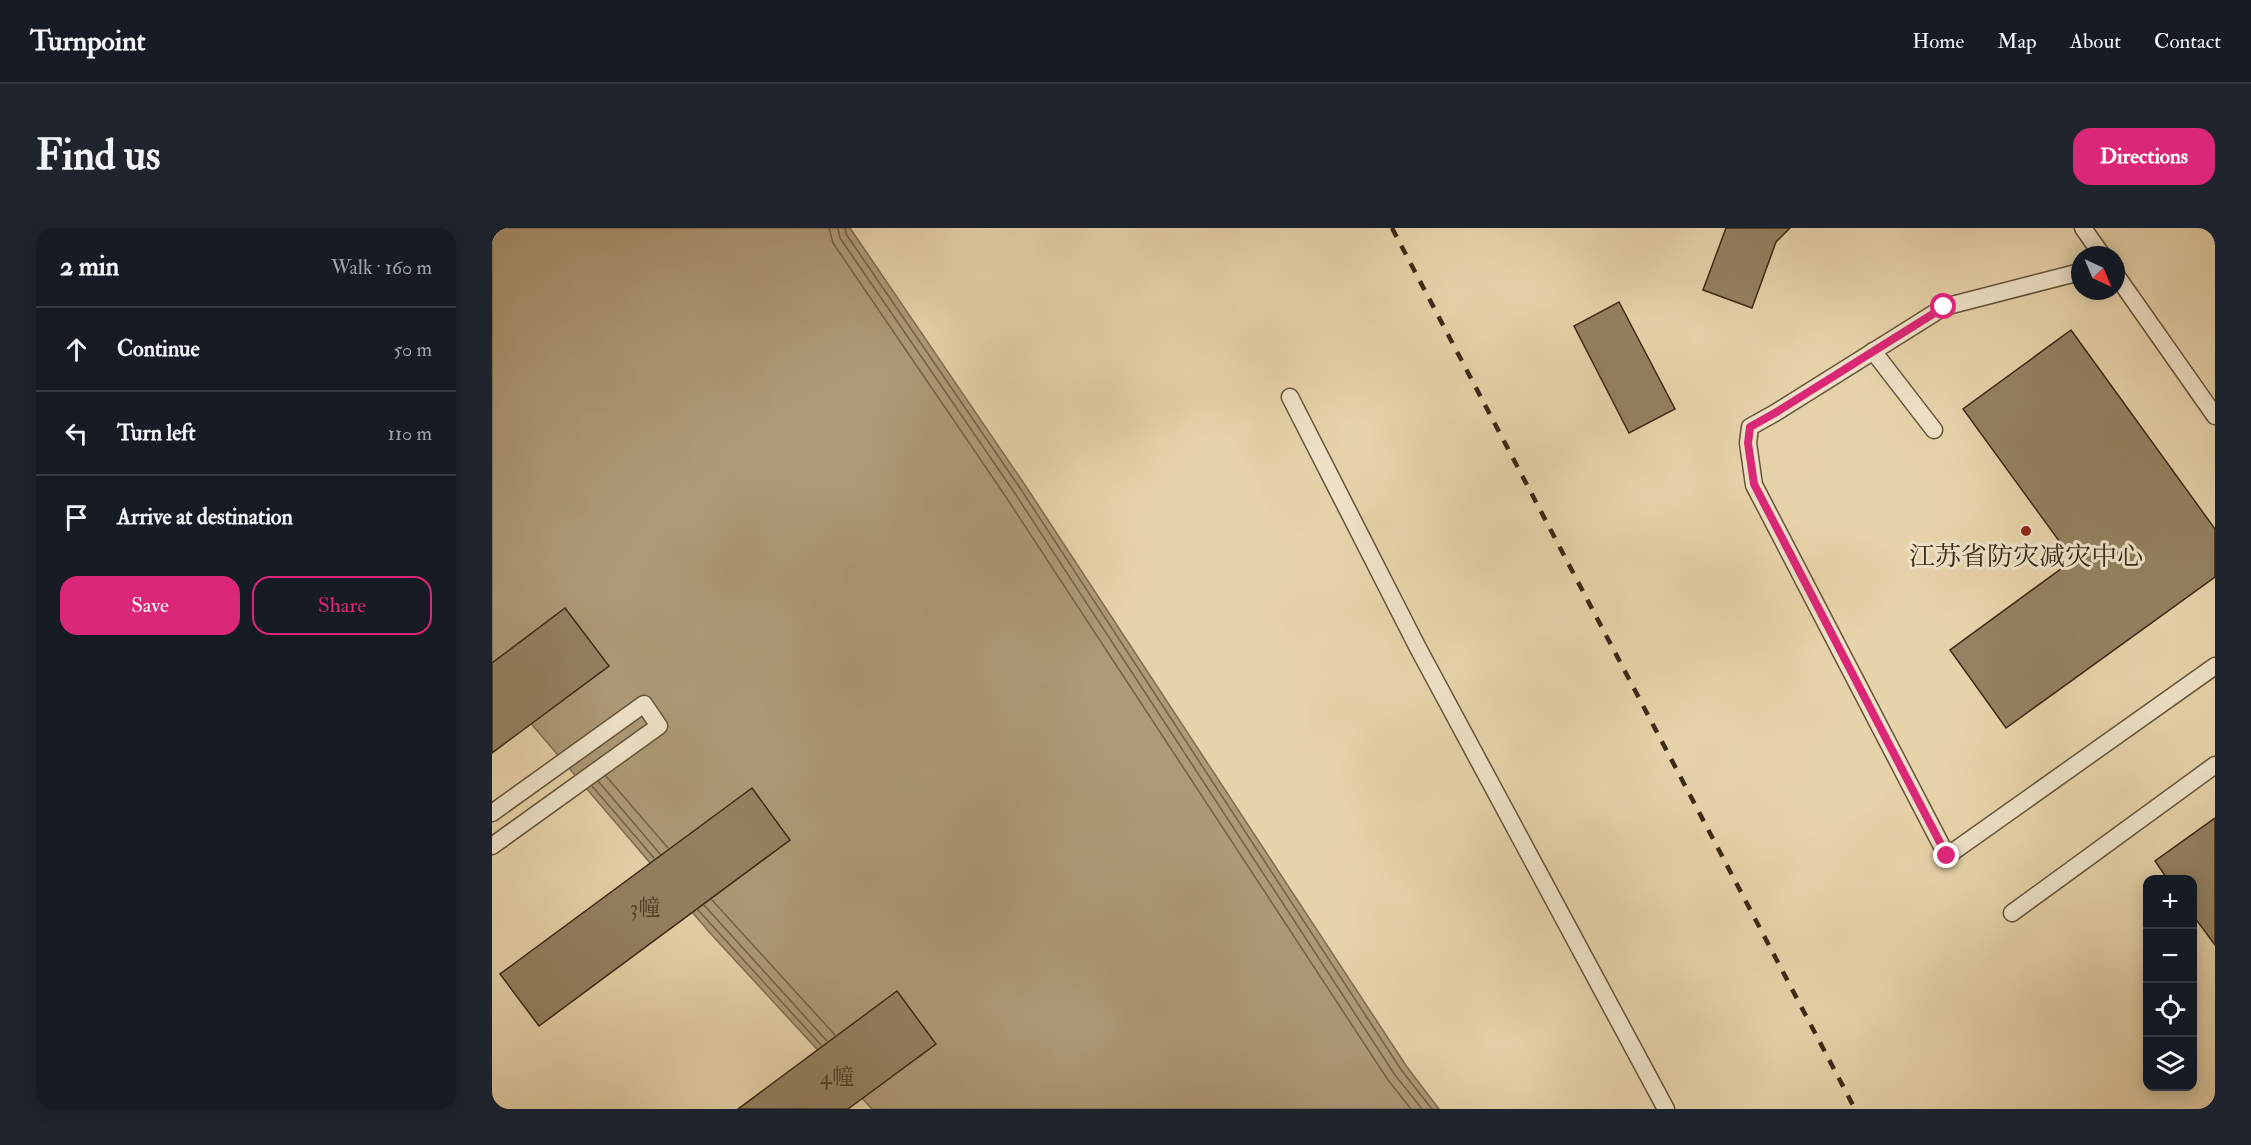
<!DOCTYPE html>
<meta charset="utf-8">
<style>
body{margin:0;font-family:"IM FELL Double Pica","Noto Serif SC",serif;background:#20242c;color:#f1f3f6}
.controls{position:absolute;right:18px;bottom:18px;display:grid;overflow:hidden;border-radius:12px;box-shadow:0 3px 15px #0003}
.controls button{width:54px;height:54px;display:grid;place-items:center;padding:0;border:0;border-bottom:2px solid #363941;background:#171b24;color:#f1f3f6;font:30px sans-serif}
.compass{position:absolute;left:1579px;top:18px;width:54px;height:54px;border-radius:50%;background:#171b24;box-shadow:0 3px 15px #0003;rotate:136deg}
.stop{position:absolute;width:18px;height:18px;margin:-14px;border:4px solid #db2777;border-radius:50%;background:#fff}
.stop.end{background:#db2777;border-color:#fff;box-shadow:0 2px 6px #0008}
.list{margin:0;padding:0;list-style:none}
h2{display:flex;justify-content:space-between;align-items:center;height:78px;margin:0;padding:0 24px;font-size:26px}
h2 small{font-size:20px;font-weight:400;color:#9ea1a6}
.list li{display:grid;grid-template-columns:39px 1fr auto;gap:18px;align-items:center;box-sizing:border-box;height:84px;padding:0 24px;border-top:2px solid #363941}
.list b{display:block;font-size:22px;white-space:nowrap}
.list em{font-size:20px;font-style:normal;color:#9ea1a6}
.actions{display:flex;gap:12px;padding:18px 24px}
.actions a{flex:1;padding:14px 0;border:2px solid #db2777;border-radius:18px;text-align:center;font-size:21px;color:#db2777}
.actions .main{background:#db2777;color:#fff}
.icon{flex:none;width:33px;height:33px;fill:none;stroke:currentColor;stroke-width:2;stroke-linecap:round;stroke-linejoin:round}
.map{position:relative;flex:none;width:1723px;height:881px;overflow:hidden;border-radius:18px}
header{display:flex;align-items:center;gap:36px;box-sizing:border-box;height:84px;padding:0 30px;background:#171b24;border-bottom:2px solid #363941}
header strong{font-size:28px}
nav{display:flex;gap:33px;margin-inline-start:auto;font-size:21px}
.intro{display:flex;align-items:center;justify-content:space-between;box-sizing:border-box;height:144px;padding:0 36px}
h1{margin:0;font-size:42px}
.button{padding:15px 27px;border-radius:18px;background:#db2777;color:#fff;font-size:21px;font-weight:700}
main{display:flex;gap:36px;padding:0 36px}
aside{flex:1;background:#171b24;border-radius:18px;box-shadow:0 3px 15px #0003}
.map>svg:first-child{display:block}
</style>
<header>
<strong>Turnpoint</strong>
<nav><a>Home</a><a>Map</a><a>About</a><a>Contact</a></nav>
</header>
<div class="intro"><h1>Find us</h1><a class="button">Directions</a></div>
<main>
<aside>
<h2>2 min<small>Walk · 160 m</small></h2>
<ul class="list">
<li><svg class="icon" aria-label="ahead" viewBox="0 0 24 24"><path d="M12 20V5M6 11l6-6 6 6"/></svg><div><b>Continue</b></div><em>50 m</em></li>
<li><svg class="icon" aria-label="left" viewBox="0 0 24 24"><path d="M17 20v-9H6M10 6l-5 5 5 5"/></svg><div><b>Turn left</b></div><em>110 m</em></li>
<li><svg class="icon" aria-label="arrive" viewBox="0 0 24 24"><path d="M6 21V4h12l-3 4 3 4H6"/></svg><div><b>Arrive at destination</b></div></li>
</ul>
<div class="actions"><a class="main">Save</a><a>Share</a></div>
</aside>
<div class="map">
<svg width="1723" height="881" viewBox="0 0 1723 881">
<rect width="100%" height="100%" fill="#e7d3aa"/>
<filter id="stains"><feTurbulence type="fractalNoise" baseFrequency=".00333" numOctaves="4"/><feColorMatrix values="0 0 0 0 .2 0 0 0 0 .09 0 0 0 0 .02 0 0 0 .5 -.17"/></filter>
<radialGradient id="worn" r=".72"><stop offset=".6" stop-color="#630" stop-opacity="0"/><stop offset="1" stop-color="#630" stop-opacity=".3"/></radialGradient>
<!-- water -->
<path fill="#ad9a77" stroke="#7f6d50" stroke-width="1.5" d="M0 0H358L533 257 915 839 947 881H380L218 705 0 450Z"/>
<g fill="none" stroke-linecap="round" stroke-linejoin="round">
<!-- shore -->
<g stroke="#746246" stroke-width="1.5">
<path d="M337 0 341 15 514 269 896 852 919 881"/>
<path d="M346 0 348 10 522 264 903 847 930 881"/>
<path d="M353 0 354 6 528 260 910 843 940 881"/>
<path d="M114 548 176 620"/>
<path d="M106 553 168 626"/>
<path d="M100 558 162 630"/>
<path d="M220 672 343 807"/>
<path d="M212 677 335 813"/>
<path d="M206 682 329 817"/>
</g>
</g>
<!-- building -->
<g fill="#948262" stroke="#3b2a15" stroke-width="1.5">
<path d="M1234 0H1298L1284 14 1260 80 1211 62Z"/>
<path d="M1127 74 1183 181 1137 205 1082 98Z"/>
<path d="M1579 102 1723 301V349L1514 500 1458 422 1581 332 1471 181Z"/>
<path d="M73 380 117 438 0 525V435Z"/>
<path d="M260 560 298 612 47 798 8 746Z"/>
<path d="M1723 590V717L1700 686V652H1676L1663 633Z"/>
<path d="M405 763 444 816 356 881H246Z"/>
</g>
<g fill="none" stroke-linecap="round" stroke-linejoin="round">
<!-- service casing -->
<g stroke="#66543a" stroke-width="19">
<g id="service">
<path d="M1591 0 1610 27"/>
<path d="M1588 44 1452 79 1283 185 1258 199 1256 215 1262 257 1455 628 1723 438"/>
<path d="M1624 47 1723 188"/>
<path d="M1381 123 1442 202"/>
<path d="M798 169 926 420 1174 881"/>
<path d="M0 585 152 476 167 498 0 618"/>
<path d="M1520 685 1723 537"/>
</g>
</g>
<!-- service -->
<use href="#service" stroke="#efe2c8" stroke-width="16"/>
<!-- rail -->
<path stroke="#3b2a15" stroke-width="4.5" stroke-dasharray="10 10" stroke-linecap="butt" d="M900 0 1363 881"/>
</g>
<g fill="none" stroke-linecap="round" stroke-linejoin="round">
<!-- route -->
<path stroke="#db2777" stroke-width="8" d="M1452 79 1283 185 1258 199 1256 215 1262 256 1455 628"/>
</g>
<!-- markers -->
<circle fill="#8f2418" stroke="#efe2c8" stroke-width="2" cx="1534" cy="303" r="6"/>
<g text-anchor="middle" stroke-width="6" stroke-linejoin="round" paint-order="stroke">
<!-- number labels -->
<g font-size="22" fill="#514028">
<text x="153" y="687">3幢</text>
<text x="345" y="856">4幢</text>
</g>
<!-- poi labels -->
<g font-size="26" fill="#3b2a15" stroke="#efe2c8">
<text x="1534" y="337">江苏省防灾减灾中心</text>
</g>
</g>
<rect width="100%" height="100%" filter="url(#stains)"/>
<rect width="100%" height="100%" fill="url(#worn)"/>
</svg>
<div class="controls">
<button>+</button>
<button>−</button>
<button><svg class="icon" aria-label="locate" viewBox="0 0 24 24"><circle cx="12" cy="12" r="6"/><path d="M12 2v4M12 18v4M2 12h4M18 12h4"/></svg></button>
<button><svg class="icon" aria-label="layers" viewBox="0 0 24 24"><path d="M12 4l9 5-9 5-9-5zM3 14l9 5 9-5"/></svg></button>
</div>
<svg class="compass" viewBox="-18 -18 36 36"><path d="M0-13l5 13h-10z" fill="#e53935"/><path d="M0 13l5-13h-10z" fill="#9ea1a6"/></svg>
<div class="stop" style="left:1452px;top:79px"></div>
<div class="stop end" style="left:1455px;top:628px"></div>
</div>
</main>
